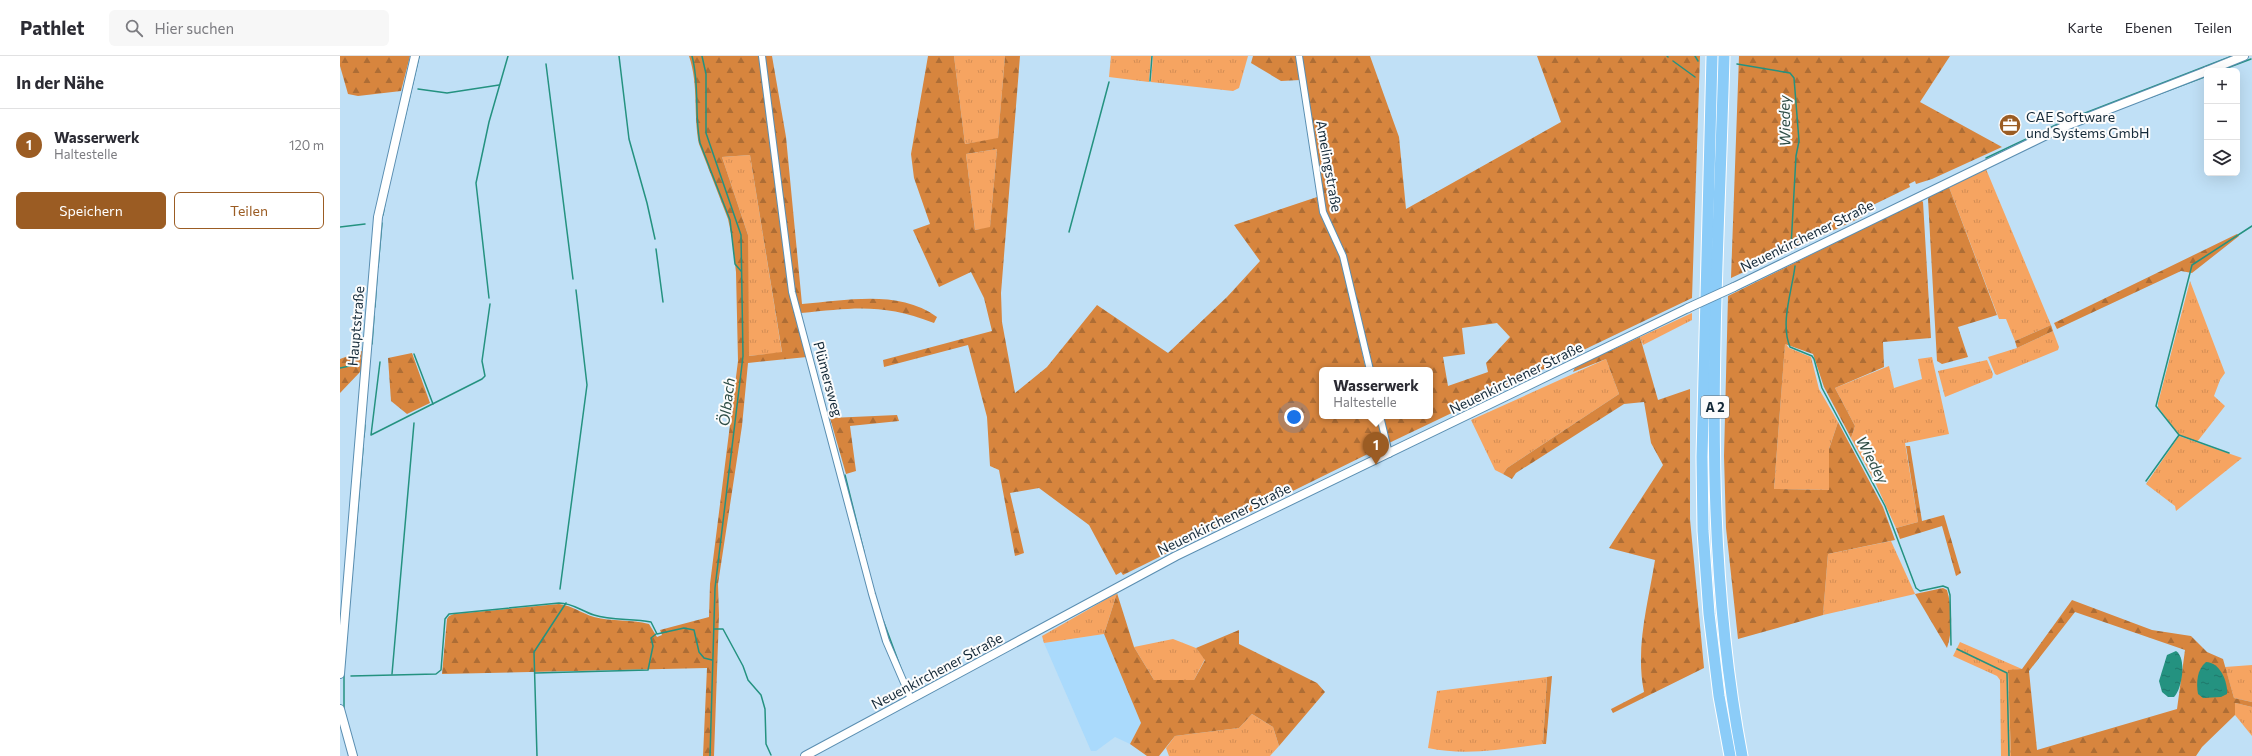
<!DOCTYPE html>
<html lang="de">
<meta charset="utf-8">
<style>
body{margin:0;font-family:Commissioner,sans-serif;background:#f7f7f7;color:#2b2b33}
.controls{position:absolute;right:12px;top:12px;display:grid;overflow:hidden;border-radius:6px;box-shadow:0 4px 16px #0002}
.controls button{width:36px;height:36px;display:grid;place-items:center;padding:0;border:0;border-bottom:1px solid #e1e1e2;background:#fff;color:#2b2b33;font:20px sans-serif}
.you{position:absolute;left:954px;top:361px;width:14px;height:14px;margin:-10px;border:3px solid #fff;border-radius:50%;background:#1a73e8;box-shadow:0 0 0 6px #1a73e833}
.badge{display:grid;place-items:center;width:26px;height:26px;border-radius:50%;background:#9b5c23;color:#fff;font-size:13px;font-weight:700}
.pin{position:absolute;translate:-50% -33px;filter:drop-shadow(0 1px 2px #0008)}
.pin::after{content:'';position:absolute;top:21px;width:14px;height:12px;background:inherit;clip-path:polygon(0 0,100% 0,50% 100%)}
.popup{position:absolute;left:979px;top:311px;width:114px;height:52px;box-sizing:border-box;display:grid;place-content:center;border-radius:6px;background:#fff;filter:drop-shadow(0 1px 3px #0005);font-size:13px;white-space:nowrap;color:#7c7c81}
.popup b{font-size:15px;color:#2b2b33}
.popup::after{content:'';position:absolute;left:50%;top:100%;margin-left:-8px;border:8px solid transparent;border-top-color:#fff}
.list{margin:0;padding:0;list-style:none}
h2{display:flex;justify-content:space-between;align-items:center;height:52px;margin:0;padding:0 16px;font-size:17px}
h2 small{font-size:13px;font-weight:400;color:#7c7c81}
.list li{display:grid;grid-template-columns:26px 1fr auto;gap:12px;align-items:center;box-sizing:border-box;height:72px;padding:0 16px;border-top:1px solid #e1e1e2}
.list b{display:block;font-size:15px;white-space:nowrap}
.list p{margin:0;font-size:13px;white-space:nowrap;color:#7c7c81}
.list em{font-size:13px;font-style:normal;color:#7c7c81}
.actions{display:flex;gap:8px;padding:12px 16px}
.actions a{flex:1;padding:9px 0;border:1px solid #9b5c23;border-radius:6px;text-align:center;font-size:14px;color:#9b5c23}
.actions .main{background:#9b5c23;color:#fff}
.icon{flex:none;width:22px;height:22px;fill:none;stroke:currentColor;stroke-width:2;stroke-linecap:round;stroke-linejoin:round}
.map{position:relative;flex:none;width:1912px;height:700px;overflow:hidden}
header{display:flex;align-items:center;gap:24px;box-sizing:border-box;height:56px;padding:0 20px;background:#fff;border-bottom:1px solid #e1e1e2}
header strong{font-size:19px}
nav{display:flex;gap:22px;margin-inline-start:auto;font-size:14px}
.search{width:280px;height:36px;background:#f7f7f7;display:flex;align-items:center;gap:10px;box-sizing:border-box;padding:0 14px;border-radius:6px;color:#7c7c81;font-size:15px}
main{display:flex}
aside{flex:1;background:#fff}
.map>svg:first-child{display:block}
</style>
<header>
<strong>Pathlet</strong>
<div class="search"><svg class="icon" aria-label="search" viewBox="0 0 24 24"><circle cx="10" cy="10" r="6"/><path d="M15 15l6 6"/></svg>Hier suchen</div>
<nav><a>Karte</a><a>Ebenen</a><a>Teilen</a></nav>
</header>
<main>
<aside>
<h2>In der Nähe<small></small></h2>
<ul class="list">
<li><span class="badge">1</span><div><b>Wasserwerk</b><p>Haltestelle</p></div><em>120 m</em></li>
</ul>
<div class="actions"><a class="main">Speichern</a><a>Teilen</a></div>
</aside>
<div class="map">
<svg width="1912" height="700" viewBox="0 0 1912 700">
<defs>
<pattern id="grass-tufts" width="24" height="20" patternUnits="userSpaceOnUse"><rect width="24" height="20" fill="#f6a461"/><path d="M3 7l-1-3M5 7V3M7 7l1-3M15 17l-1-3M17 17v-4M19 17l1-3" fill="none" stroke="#d28d55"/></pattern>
<pattern id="forest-firs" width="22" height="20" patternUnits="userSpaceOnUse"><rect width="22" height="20" fill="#d7853e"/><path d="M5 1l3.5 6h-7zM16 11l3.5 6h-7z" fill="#ad6d35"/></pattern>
<pattern id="water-ripples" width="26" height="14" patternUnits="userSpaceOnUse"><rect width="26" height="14" fill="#249280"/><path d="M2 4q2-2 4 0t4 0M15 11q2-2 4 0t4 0" fill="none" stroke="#1e776a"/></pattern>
</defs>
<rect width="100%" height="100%" fill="#c0e0f6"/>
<!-- built -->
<path fill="#aadafc" d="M764 578 801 667 790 688 775 681 756 695H751L704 587Z"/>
<!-- grass -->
<g fill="url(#grass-tufts)">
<path d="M614 0H665L658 83 625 88Z"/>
<path d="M771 0H811L809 26 769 21Z"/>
<path d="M813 0H908L899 32 893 35 811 26Z"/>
<path d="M657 93 650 172 635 174 626 98Z"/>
<path d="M410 99 442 297 408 300V179L382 101Z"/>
<path d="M1646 113 1711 269 1675 285 1666 263H1659L1609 131Z"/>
<path d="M1850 225 1885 317 1880 324 1874 340 1885 350 1857 386 1838 378 1818 351V347Z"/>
<path d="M1352 257V264L1303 289 1300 281Z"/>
<path d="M1713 275 1719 291 1718 294 1657 319 1655 318 1648 301 1677 292Z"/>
<path d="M1445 287 1449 292 1471 301 1479 333 1498 366 1489 393V434L1434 433Z"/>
<path d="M1592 301 1609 378 1565 387 1578 466 1556 472 1535 426 1511 382 1515 370 1495 332 1549 310 1554 332 1582 323 1578 303Z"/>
<path d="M1266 303 1279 338 1167 412 1163 418 1155 414 1131 364Z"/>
<path d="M1647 304 1653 318 1652 322 1605 341 1598 315Z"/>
<path d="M1839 380 1902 402 1836 455 1835 450 1806 428Z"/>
<path d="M1551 485 1575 538 1483 559 1488 498Z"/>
<path d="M777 537 764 578 704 587 702 580Z"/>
<path d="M833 583 856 592 865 603 854 624H814L794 591Z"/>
<path d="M1620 586 1682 613 1668 615 1671 700H1661L1660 624 1657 620 1613 600Z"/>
<path d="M1912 609V646L1894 642 1885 611Z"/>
<path d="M1207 621 1203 688C1164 693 1126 700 1088 692L1097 635Z"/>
<path d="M1895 647 1912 651V680L1895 659Z"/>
<path d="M912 658 933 671 939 690 930 700H829L826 692 835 680 899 672Z"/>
</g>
<!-- forest -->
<g fill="url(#forest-firs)" fill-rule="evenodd">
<path d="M0 0H70L61 35 18 40 8 38 0 10Z"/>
<path d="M349 0H419L449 237 467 301 408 307 402 370 378 528 379 559 374 700H363L367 612 102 618 107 563 109 560 114 558 219 548C233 550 241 557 254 561 272 566 291 563 309 568L317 581 322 579 320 574 369 561 370 528 398 305 396 216 392 182 388 163 359 88C353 58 359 30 349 0ZM410 99 442 296 409 300 408 179 382 101Z"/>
<path d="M424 0H432L446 81 462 248C506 245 558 233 597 261L594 267C542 247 514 252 461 257L454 236Z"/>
<path d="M588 0H614L625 88 658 82 665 0H680L661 237 662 266 675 337 707 311 757 249 828 297 887 241 920 205 894 169 977 141 980 158 1001 200 1026 314H982V360H1037L1044 390 783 519 781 516 776 519 749 469 699 432 670 437 684 497 675 500 659 414 650 410 647 361 628 289 544 311 543 304 652 275 644 242 631 216 599 231 573 174 590 168 574 122 571 98ZM657 93 650 171 635 174 626 98Z"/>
<path d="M913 0H957L960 24 941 25 911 7Z"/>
<path d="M962 0H1030L1059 81 1066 153 1221 66 1197 0H1360L1352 242 1049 387 1043 360H1090V314H1032L1006 198 986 155ZM1157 267 1170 281 1146 307 1148 316 1108 330 1103 301 1125 298 1122 272Z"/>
<path d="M1399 0H1610L1580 46 1662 91 1592 123 1576 128 1575 125 1569 128 1570 131 1533 149 1522 161 1391 222Z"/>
<path d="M1609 131 1657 259 1618 271 1628 301 1602 308 1597 305 1588 143 1589 141Z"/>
<path d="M1581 144 1583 146 1591 282 1543 286 1544 311 1495 332 1515 370 1511 382 1484 331 1473 298 1445 288 1434 433 1489 434V393L1498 366 1543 451 1555 484 1488 498 1483 559 1398 583 1386 472 1384 400 1388 240Z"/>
<path d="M1897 178 1899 180 1852 217 1841 215 1717 273 1714 267Z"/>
<path d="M1711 269 1713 275 1677 292 1675 285Z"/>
<path d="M1300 281 1318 344 1350 333V463L1364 612 1273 657 1271 653 1304 636C1295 592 1308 548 1315 504L1269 492 1323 409 1311 387 1304 346 1284 348 1176 417 1172 423 1163 418 1167 412 1279 338 1266 303 1233 316 1235 311Z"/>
<path d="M22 295 21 315 0 337V303Z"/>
<path d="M72 297 90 347 67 358 51 345 48 302Z"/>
<path d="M557 359 559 365 510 370 516 415 506 418 490 362Z"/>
<path d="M1566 390H1570L1582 465 1604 459 1621 517 1616 520 1602 470 1560 483 1556 472 1578 466Z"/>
<path d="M1603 532 1607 534C1612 550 1613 575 1607 592L1575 538Z"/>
<path d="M777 537 794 591 814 624H854L865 604 856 592 899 574V588L977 627 985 636 939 690 933 671 912 658 899 672 835 680 819 700H807L790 688 801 667 764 578Z"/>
<path d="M1732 544 1812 574 1851 580 1867 596 1883 603 1894 642 1912 646V651L1895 647V659L1862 691 1856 700H1671L1668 614 1682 613ZM1735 556 1845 594 1837 653 1697 694 1689 615Z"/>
<path d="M1212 620 1206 688H1203L1207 621Z"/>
</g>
<!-- water -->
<g fill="url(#water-ripples)">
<path d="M1836 595C1847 602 1842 633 1834 641H1828L1822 636 1819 625 1827 599Z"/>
<path d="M1866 606C1880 606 1888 626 1887 638L1881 641 1863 642 1858 638C1856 627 1857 613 1866 606Z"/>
</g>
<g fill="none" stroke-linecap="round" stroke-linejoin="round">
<!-- stream -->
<g stroke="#249280" stroke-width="1.5">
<path d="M279 0 289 83 307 147 315 183"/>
<path d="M352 0C360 29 354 58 360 87L390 164 395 208 401 215"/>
<path d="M362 0 366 18V77L401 179 403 300 375 532 370 700"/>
<path d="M1327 0 1328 1"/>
<path d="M1355 0 1358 5"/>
<path d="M1333 5 1355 21"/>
<path d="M206 8 233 223"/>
<path d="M1397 8 1450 17 1454 22 1459 85 1456 100 1451 191"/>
<path d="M1879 15 1911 3"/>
<path d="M810 25 812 0"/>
<path d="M78 33 107 37 159 29"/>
<path d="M1811 41 1867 20"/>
<path d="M63 69 79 0"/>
<path d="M1646 102 1722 66 1892 0"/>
<path d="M43 159 45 147"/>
<path d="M0 171 25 168"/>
<path d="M729 176 769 26"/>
<path d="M316 193 323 246"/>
<path d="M1455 210C1452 235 1440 267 1450 291L1472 300 1474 303 1482 332 1545 450 1576 532 1580 535 1603 530 1608 532 1610 539 1611 589"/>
<path d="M38 211 42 167"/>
<path d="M149 242 136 127 149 66 168 0"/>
<path d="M35 251 37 219"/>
<path d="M32 288 34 260"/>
<path d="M74 298 93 348"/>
<path d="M40 306 31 379 142 323 145 320 142 305 150 248"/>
<path d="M0 312 19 308"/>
<path d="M24 381 25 369"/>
<path d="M1889 397 1839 379 1816 350 1852 209 1912 170"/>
<path d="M505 419 524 496"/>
<path d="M1806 425 1839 379"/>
<path d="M220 533 247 329 236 234"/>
<path d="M10 541 23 392"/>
<path d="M543 564 563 618"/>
<path d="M374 573H383L403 610 408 624 421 639 425 653 426 688 431 699"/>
<path d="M1617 593 1667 617 1669 700"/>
<path d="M4 617V655"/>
<path d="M195 617 308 614 313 590 311 582 316 578"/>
<path d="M52 618 74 367"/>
<path d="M11 620 96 618 101 614 105 563 109 558 219 547C233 547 241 555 254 559 272 565 292 562 311 566L317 578 344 572 354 574 359 596 364 602 372 604"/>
<path d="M197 700 194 596 226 547"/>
</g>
<!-- minor casing -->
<g stroke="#5a8eb1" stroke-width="8">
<g id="minor">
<path d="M422 0 452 236 532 538 546 585 571 643"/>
<path d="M959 0 983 156 1003 200 1030 314"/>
<path d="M1040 360 1049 398"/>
</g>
</g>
<!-- secondary casing -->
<g stroke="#5a8eb1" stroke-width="10">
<g id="secondary">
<path d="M1867 15 1904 0"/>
<path d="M1394 231 1723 71 1867 15"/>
<path d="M0 618 38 161 75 0"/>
<path d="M0 653 13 700"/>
<path d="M465 700 836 500 1348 252"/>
</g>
</g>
<!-- motorway casing -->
<g stroke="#fff" stroke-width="13">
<g id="motorway">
<path d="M1372 0 1362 401 1363 475 1369 558 1379 640 1390 700"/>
<path d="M1384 0C1378 233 1358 469 1402 700"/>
</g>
</g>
<!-- minor -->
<use href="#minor" stroke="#fff" stroke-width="6"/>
<!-- secondary -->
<use href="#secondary" stroke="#fff" stroke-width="8"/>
<!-- motorway -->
<use href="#motorway" stroke="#8bccf8" stroke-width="11"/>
<!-- secondary-bridge casing -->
<g stroke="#5a8eb1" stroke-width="10" stroke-linecap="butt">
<path id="secondary-bridge" d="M1348 252 1394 231"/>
</g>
<!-- secondary-bridge -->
<use href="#secondary-bridge" stroke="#fff" stroke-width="8"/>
</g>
<!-- icons -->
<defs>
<g id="office-disc" transform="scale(1.15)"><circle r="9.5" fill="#9b5c23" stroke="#fcfcfc"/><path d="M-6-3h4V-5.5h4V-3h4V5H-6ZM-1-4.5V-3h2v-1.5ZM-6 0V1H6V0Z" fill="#fff"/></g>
</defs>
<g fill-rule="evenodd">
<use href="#office-disc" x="1670" y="69"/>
</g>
<g text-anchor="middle" stroke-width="4" stroke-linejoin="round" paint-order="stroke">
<!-- shield labels -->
<rect fill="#fcfcfc" stroke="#5a6873" stroke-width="1" x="1361" y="340" width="28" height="22" rx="3"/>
<g font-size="13" font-weight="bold" fill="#142938">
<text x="1375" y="356">A 2</text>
</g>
<!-- poi labels -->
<g font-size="14" fill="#142938" stroke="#fcfcfc" text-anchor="start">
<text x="1686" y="66">CAE Software<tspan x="1686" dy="16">und Systems GmbH</tspan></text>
</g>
<!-- street labels -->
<g font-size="14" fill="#142938" stroke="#fcfcfc">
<text transform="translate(989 110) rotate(80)" y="5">Amelingstraße</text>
<text transform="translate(1467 180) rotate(-26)" y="5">Neuenkirchener Straße</text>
<text transform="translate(16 270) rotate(-85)" y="5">Hauptstraße</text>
<text transform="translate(1176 322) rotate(-26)" y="5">Neuenkirchener Straße</text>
<text transform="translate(488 323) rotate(75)" y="5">Plümersweg</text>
<text transform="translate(884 463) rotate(-26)" y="5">Neuenkirchener Straße</text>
<text transform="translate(597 615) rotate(-28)" y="5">Neuenkirchener Straße</text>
</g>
<!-- water labels -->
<g font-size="15" font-style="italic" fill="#2d4c45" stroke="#fcfcfc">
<text transform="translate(1445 65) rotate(-91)" y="5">Wiedey</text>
<text transform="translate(387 346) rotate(-83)" y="5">Ölbach</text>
<text transform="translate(1532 404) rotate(62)" y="5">Wiedey</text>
</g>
</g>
</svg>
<div class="controls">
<button>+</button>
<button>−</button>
<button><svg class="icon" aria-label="layers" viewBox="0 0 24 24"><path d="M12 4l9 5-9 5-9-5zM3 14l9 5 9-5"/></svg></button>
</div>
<div class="you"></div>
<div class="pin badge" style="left:1036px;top:409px">1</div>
<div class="popup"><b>Wasserwerk</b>Haltestelle</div>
</div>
</main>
